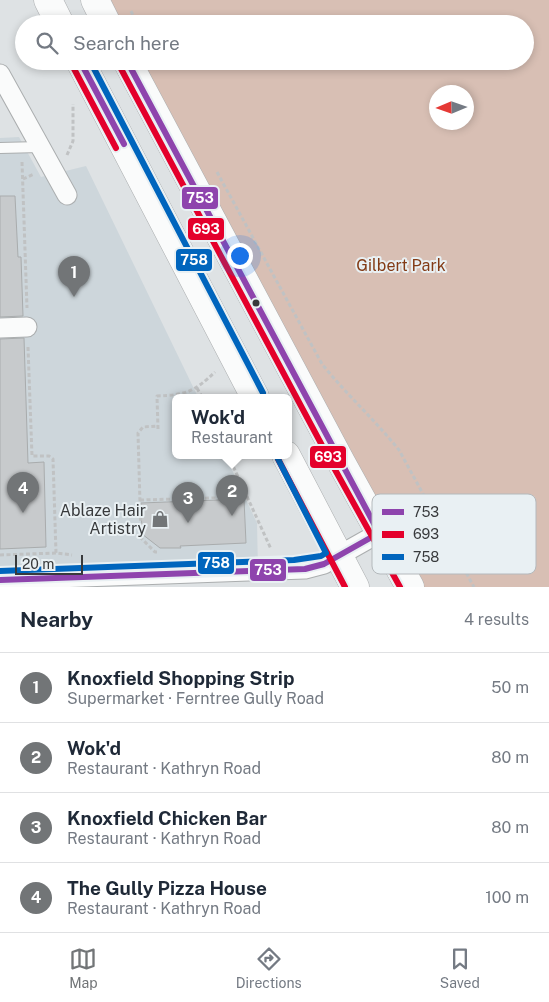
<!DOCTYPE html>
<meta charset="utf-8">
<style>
body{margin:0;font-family:"Public Sans",sans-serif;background:#f2f2f3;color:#1f2937}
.compass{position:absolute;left:429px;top:85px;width:45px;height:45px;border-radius:50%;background:#fff;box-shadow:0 2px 8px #0003;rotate:268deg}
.scale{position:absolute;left:15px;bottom:12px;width:68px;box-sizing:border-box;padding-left:5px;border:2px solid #383a3c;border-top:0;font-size:14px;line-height:18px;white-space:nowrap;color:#383a3c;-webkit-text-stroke:4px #e9f0f3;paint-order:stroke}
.you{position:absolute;left:239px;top:255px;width:18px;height:18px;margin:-12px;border:4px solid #fff;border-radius:50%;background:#1a73e8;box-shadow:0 0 0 8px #1a73e833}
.badge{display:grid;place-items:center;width:32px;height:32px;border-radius:50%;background:#727577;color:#fff;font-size:16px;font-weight:700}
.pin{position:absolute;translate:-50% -41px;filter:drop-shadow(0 1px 2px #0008)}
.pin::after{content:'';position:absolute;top:26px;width:18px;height:15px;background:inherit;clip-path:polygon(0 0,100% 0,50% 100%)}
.popup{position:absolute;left:172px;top:394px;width:120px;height:65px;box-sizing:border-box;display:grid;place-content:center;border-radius:8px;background:#fff;filter:drop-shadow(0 1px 4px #0005);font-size:16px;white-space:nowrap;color:#747a83}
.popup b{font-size:19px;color:#1f2937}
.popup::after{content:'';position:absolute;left:50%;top:100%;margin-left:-10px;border:10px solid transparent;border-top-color:#fff}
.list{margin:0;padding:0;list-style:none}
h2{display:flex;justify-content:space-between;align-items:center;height:65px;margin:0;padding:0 20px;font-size:21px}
h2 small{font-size:16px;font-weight:400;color:#747a83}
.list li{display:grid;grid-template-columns:32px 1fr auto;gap:15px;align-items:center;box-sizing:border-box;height:70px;padding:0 20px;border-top:1px solid #e0e1e3}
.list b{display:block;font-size:19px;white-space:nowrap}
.list p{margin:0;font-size:16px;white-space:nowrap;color:#747a83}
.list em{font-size:16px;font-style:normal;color:#747a83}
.icon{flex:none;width:28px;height:28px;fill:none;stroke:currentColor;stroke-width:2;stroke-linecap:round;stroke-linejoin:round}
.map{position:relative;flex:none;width:549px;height:587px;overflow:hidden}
.search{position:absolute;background:#fff;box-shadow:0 2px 8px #0003;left:15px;right:15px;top:15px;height:55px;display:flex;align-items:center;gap:12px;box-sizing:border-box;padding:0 18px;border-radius:28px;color:#747a83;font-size:19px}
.sheet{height:345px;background:#fff}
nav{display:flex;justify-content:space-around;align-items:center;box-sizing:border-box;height:70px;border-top:1px solid #e0e1e3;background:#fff;font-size:14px;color:#747a83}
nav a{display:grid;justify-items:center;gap:2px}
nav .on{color:#727577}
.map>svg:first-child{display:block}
</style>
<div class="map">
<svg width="549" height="587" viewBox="0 0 549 587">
<rect width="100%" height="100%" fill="#dee2e4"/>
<!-- built -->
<path fill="#cdd6db" d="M19 137 41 177 86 166 198 397H176V455H225L257 523 258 571 0 580V138Z"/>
<!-- green -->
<path fill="#d8bfb4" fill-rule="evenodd" d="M95 0H549V587H410L127 61H525V24H107ZM436 92H466V122H436Z"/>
<!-- building -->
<g fill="#c7cacc" stroke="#a9acad">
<path d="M0 196H15L18 257H21L23 316 0 317Z"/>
<path d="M24 338 28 463 44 462 46 547 0 549V339Z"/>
<path d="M244 499 246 543 180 546 181 548H160L142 534 141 503Z"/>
</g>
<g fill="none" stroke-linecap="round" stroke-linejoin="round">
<!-- lane casing -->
<g stroke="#abaeaf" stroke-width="12">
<path id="lane" d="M0 148 40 147"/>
</g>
<!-- street casing -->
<g stroke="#abaeaf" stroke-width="21">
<g id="street">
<path d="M0 74 67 195"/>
<path d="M0 328 27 327"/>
<path d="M0 580 305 569 324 564 379 533"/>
</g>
</g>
<!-- primary casing -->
<g stroke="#abaeaf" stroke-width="29">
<g id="primary">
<path d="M48 0 60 24"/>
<path d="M95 0 107 24"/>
<path d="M80 61 255 397"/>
<path d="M127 61 341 462 410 587"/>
<path d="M286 455 355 587"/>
</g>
</g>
<!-- path -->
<g stroke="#c0c2c3" stroke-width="3" stroke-dasharray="4 2.5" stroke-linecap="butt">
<path d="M131 11 137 24"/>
<path d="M67 155 73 141V104"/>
<path d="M22 162 27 308"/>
<path d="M217 172 322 364C346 394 375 420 399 450L474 587"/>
<path d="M23 179 34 174"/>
<path d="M28 347 32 456H49L53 459 56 553"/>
<path d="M197 388 202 397"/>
<path d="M158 429 157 396C186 395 194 392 215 372"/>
<path d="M228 455 271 549"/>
<path d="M140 500 248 497"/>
<path d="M157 552H155L141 538 138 433 143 427 158 426"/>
<path d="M0 555 56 553 72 555"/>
</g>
<!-- lane -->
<use href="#lane" stroke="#fafbfb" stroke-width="10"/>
<!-- street -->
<use href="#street" stroke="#fafbfb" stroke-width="19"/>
<!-- primary -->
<use href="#primary" stroke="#fafbfb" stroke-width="28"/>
<!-- bus-1 casing -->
<g stroke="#e9f0f3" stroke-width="10">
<g id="bus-1">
<path d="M80 61 124 144"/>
<path d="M0 580 305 569 324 564 379 533 127 61"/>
</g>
</g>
<!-- bus-2 casing -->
<g stroke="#e9f0f3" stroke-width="10">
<g id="bus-2">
<path d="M72 65 116 148"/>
<path d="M119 65 333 466 400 587"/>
<path d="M278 459 345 587"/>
</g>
</g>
<!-- bus-3 casing -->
<g stroke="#e9f0f3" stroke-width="10">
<g id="bus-3">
<path d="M90 61 263 393"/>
<path d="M0 571 294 560 321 556 326 553 278 459"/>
</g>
</g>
<!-- bus-1 -->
<use href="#bus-1" stroke="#8e44ad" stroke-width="6"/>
<!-- bus-2 -->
<use href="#bus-2" stroke="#e4002b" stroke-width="6"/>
<!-- bus-3 -->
<use href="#bus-3" stroke="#0065bd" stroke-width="6"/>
</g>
<!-- icons -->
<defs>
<g id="shop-bare" transform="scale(1.35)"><path d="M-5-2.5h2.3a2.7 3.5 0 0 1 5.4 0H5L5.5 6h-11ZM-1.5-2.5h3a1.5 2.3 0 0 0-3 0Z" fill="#727577" stroke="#e9f0f3" stroke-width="2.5" paint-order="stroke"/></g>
</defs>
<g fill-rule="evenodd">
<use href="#shop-bare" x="160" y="519"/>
</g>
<!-- markers -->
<circle fill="#383a3c" stroke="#e9f0f3" stroke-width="2" cx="256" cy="303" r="4.5"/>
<g text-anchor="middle" stroke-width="4" stroke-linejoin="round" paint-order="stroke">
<!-- park labels -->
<g font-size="16" fill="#833b16" stroke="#e9f0f3">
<text x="401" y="271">Gilbert Park</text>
</g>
<!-- poi labels -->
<g font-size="16" fill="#383a3c" stroke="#e9f0f3" text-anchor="end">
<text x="146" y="516">Ablaze Hair<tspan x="146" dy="18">Artistry</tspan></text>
</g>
</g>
<!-- legend -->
<rect x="372" y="494" width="164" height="80" rx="8" fill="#e9f0f3" stroke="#b4b9bc" stroke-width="1"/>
<rect x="382" y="509" width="22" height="6" fill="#8e44ad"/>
<rect x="382" y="531" width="22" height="7" fill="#e4002b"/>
<rect x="382" y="554" width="22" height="6" fill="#0065bd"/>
<g font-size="14" fill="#383a3c">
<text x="413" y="517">753</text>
<text x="413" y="539">693</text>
<text x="413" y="562">758</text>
</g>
<g stroke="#e9f0f3" stroke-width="2">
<rect x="181" y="186" width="38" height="24" rx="5" fill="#8e44ad"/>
<rect x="187" y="217" width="38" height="24" rx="5" fill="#e4002b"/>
<rect x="175" y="248" width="38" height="24" rx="5" fill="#0065bd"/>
<rect x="309" y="445" width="38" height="24" rx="5" fill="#e4002b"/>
<rect x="197" y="551" width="38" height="24" rx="5" fill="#0065bd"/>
<rect x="249" y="558" width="38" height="24" rx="5" fill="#8e44ad"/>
</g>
<g font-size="14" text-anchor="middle" font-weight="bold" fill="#fff">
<text x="200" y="203">753</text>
<text x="206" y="234">693</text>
<text x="194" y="265">758</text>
<text x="328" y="462">693</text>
<text x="216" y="568">758</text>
<text x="268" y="575">753</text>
</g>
</svg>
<svg class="compass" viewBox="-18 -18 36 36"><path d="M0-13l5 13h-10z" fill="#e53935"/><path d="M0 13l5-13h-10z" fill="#747a83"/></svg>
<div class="scale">20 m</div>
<div class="you"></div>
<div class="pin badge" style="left:74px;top:297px">1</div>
<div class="pin badge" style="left:232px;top:516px">2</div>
<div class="popup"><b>Wok'd</b>Restaurant</div>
<div class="pin badge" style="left:188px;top:523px">3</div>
<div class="pin badge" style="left:23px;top:513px">4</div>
<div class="search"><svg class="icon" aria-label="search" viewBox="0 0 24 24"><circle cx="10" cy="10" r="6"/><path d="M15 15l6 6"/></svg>Search here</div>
</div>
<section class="sheet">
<h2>Nearby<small>4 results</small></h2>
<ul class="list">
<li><span class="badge">1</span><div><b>Knoxfield Shopping Strip</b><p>Supermarket · Ferntree Gully Road</p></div><em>50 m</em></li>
<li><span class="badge">2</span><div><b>Wok'd</b><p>Restaurant · Kathryn Road</p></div><em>80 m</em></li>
<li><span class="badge">3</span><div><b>Knoxfield Chicken Bar</b><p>Restaurant · Kathryn Road</p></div><em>80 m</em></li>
<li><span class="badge">4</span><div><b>The Gully Pizza House</b><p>Restaurant · Kathryn Road</p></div><em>100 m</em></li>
</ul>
</section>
<nav>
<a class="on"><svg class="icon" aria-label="map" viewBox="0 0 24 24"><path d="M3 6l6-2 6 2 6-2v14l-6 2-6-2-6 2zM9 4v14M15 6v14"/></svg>Map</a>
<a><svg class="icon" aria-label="directions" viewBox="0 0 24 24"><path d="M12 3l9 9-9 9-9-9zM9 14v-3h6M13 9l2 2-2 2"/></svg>Directions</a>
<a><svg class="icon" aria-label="saved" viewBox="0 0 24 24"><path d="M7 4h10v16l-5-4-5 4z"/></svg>Saved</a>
</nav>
